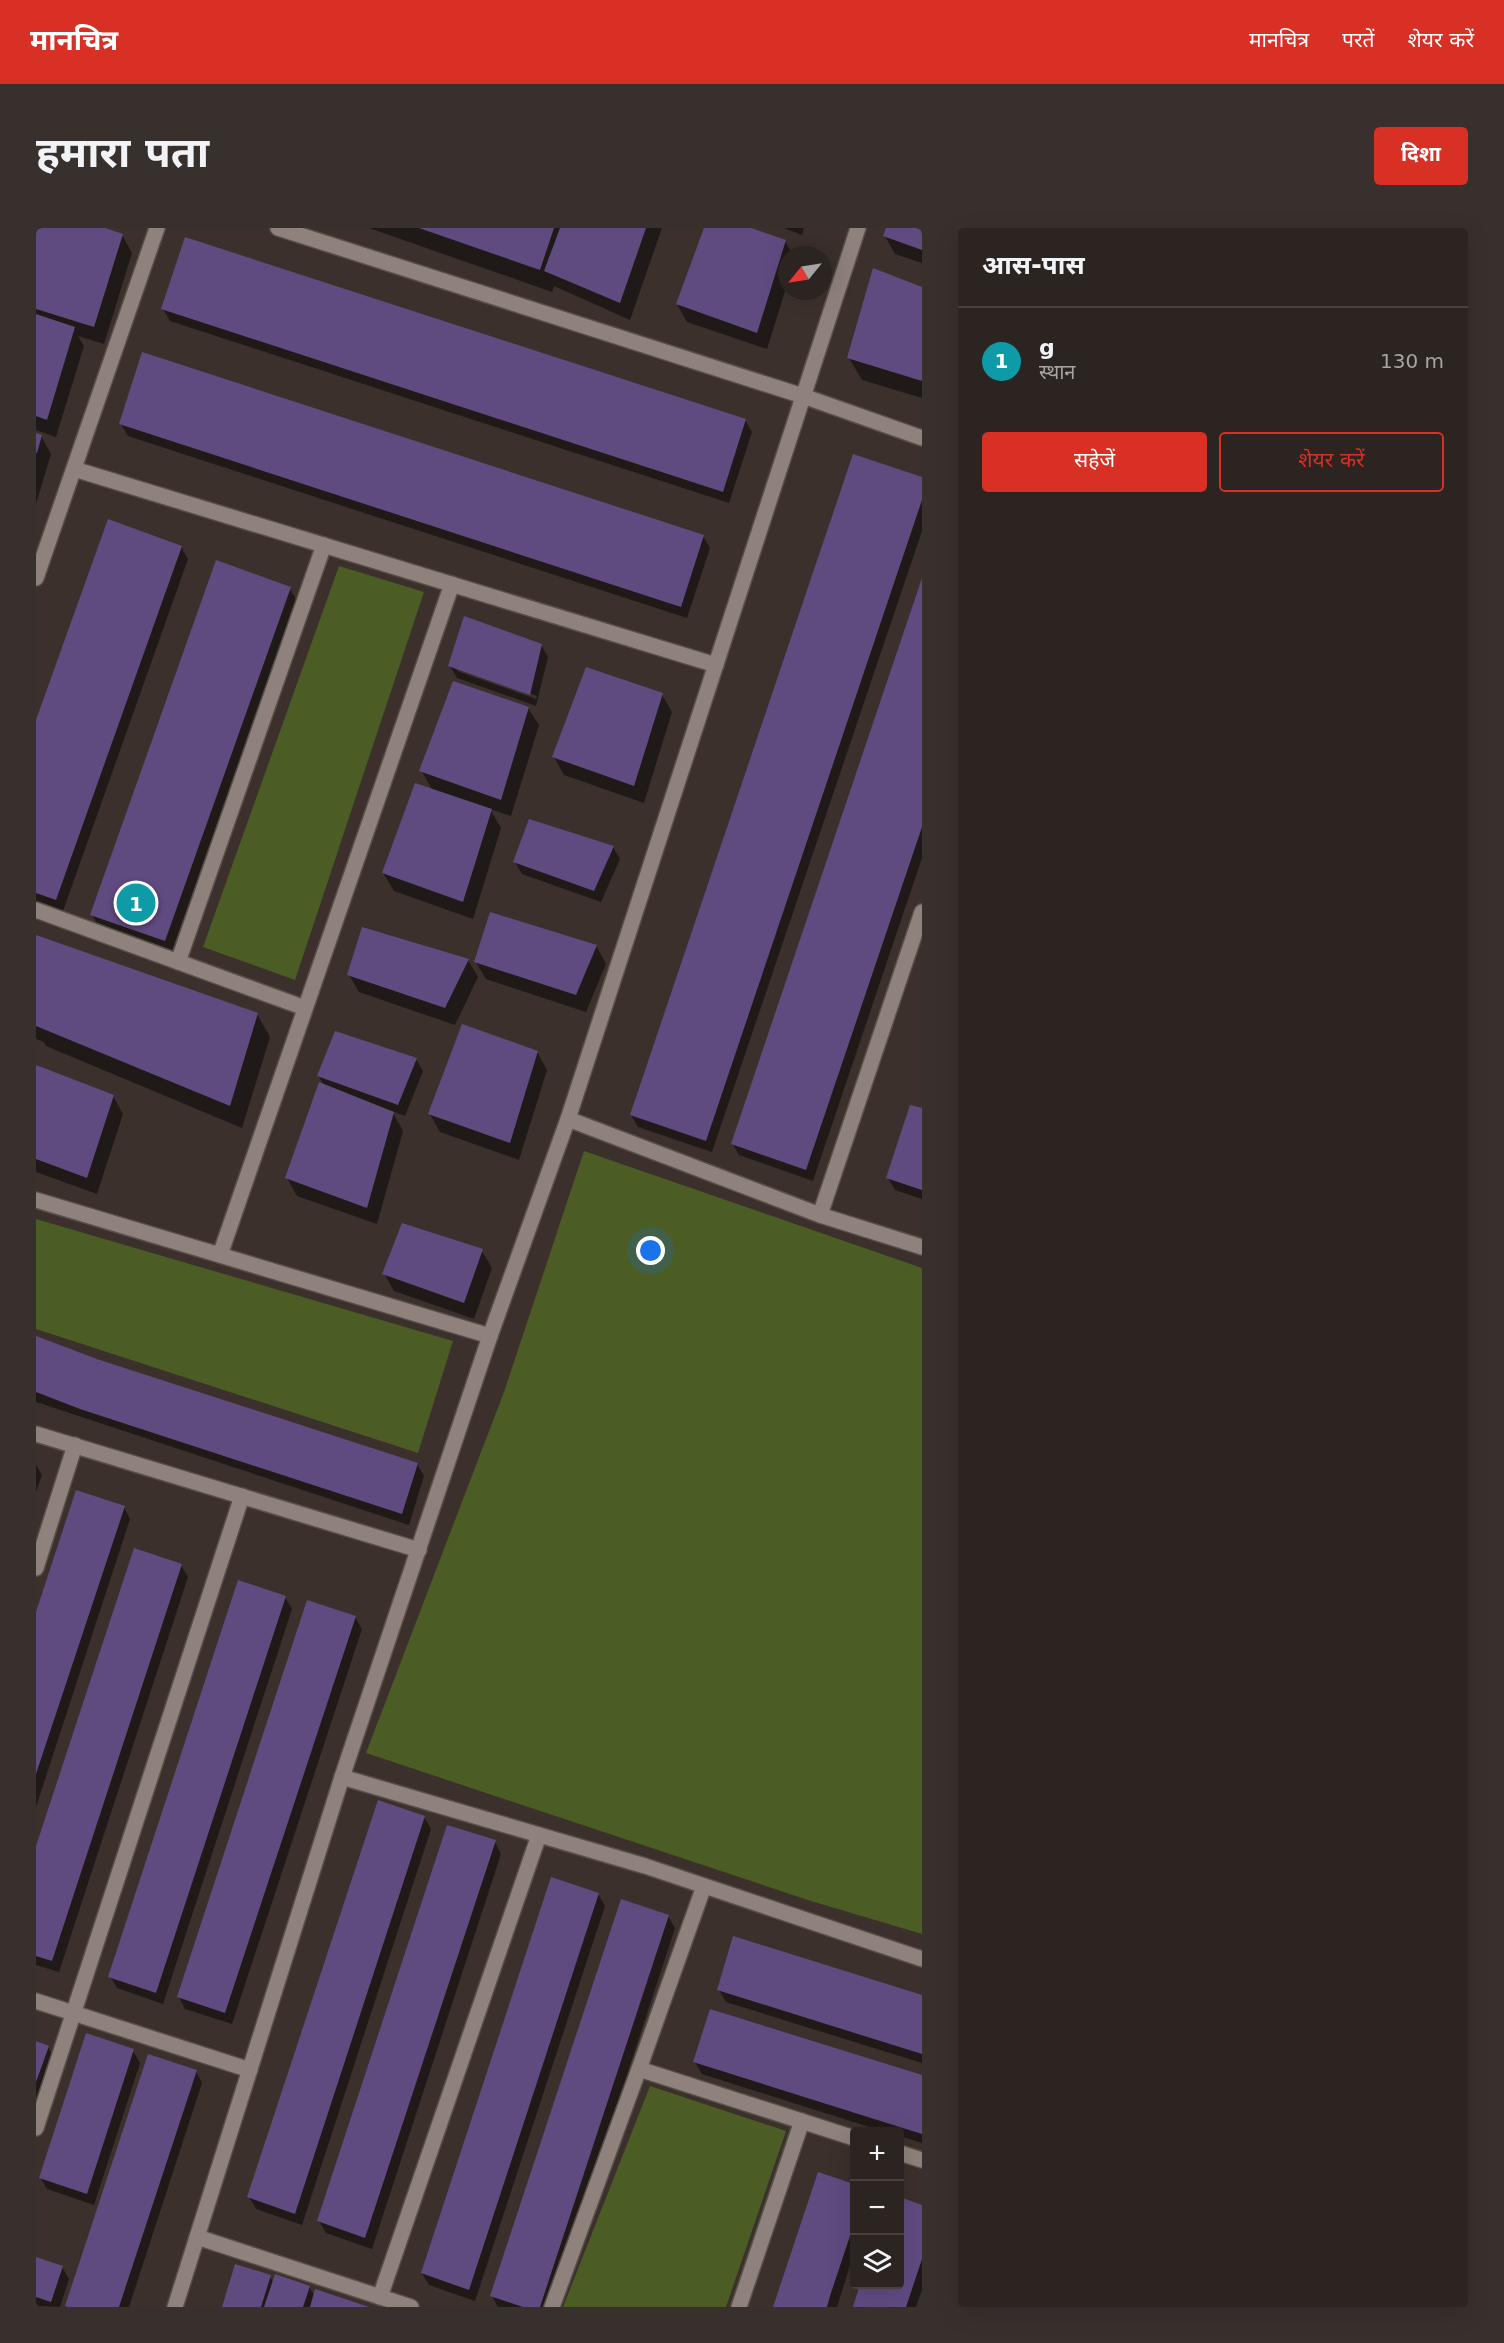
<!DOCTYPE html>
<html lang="hi">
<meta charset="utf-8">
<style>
body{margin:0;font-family:"DejaVu Sans","Noto Sans Devanagari",sans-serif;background:#38302d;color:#f1f3f6}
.controls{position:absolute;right:18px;bottom:18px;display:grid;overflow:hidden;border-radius:6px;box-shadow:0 6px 24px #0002}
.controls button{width:54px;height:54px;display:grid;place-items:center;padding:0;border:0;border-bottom:2px solid #48413e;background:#2c2420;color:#f1f3f6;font:30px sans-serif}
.compass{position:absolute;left:742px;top:18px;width:54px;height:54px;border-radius:50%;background:#2c2420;box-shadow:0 6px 24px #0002;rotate:240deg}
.you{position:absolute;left:615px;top:1023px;width:21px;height:21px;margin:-15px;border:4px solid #fff;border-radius:50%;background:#1a73e8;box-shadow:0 0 0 9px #1a73e833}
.badge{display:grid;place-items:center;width:39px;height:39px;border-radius:50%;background:#d93025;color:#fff;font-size:20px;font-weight:700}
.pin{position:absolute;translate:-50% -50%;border:3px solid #fff;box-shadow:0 2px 6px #0006}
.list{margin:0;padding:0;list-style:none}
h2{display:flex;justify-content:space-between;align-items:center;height:78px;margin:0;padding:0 24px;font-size:26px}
h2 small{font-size:20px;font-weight:400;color:#a6a4a5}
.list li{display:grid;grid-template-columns:39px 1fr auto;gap:18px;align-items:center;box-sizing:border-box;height:108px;padding:0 24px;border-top:2px solid #48413e}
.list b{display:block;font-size:22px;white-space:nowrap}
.list p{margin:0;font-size:20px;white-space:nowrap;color:#a6a4a5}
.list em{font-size:20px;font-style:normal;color:#a6a4a5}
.actions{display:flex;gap:12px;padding:18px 24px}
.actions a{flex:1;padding:14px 0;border:2px solid #d93025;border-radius:6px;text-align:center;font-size:21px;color:#d93025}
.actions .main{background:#d93025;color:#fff}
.icon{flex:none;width:33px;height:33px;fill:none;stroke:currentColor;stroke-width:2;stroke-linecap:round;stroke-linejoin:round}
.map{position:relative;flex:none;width:886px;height:2079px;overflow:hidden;border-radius:6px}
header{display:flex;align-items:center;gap:36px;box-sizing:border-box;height:84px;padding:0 30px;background:#d93025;color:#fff}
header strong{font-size:28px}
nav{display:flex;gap:33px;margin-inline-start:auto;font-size:21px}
.intro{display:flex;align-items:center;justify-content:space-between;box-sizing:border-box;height:144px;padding:0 36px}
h1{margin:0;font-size:42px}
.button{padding:15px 27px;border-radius:6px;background:#d93025;color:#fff;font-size:21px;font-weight:700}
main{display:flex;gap:36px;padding:0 36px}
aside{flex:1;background:#2c2420;border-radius:6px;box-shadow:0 6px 24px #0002}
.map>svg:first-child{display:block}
</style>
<header>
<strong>मानचित्र</strong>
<nav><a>मानचित्र</a><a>परतें</a><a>शेयर करें</a></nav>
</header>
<div class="intro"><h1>हमारा पता</h1><a class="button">दिशा</a></div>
<main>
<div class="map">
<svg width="886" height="2079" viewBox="0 0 886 2079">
<rect width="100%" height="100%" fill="#3b302b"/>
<!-- green -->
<g fill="#4c5c25">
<path d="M303 338 388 364 259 752 167 719Z"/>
<path d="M548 923 886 1040V1706L775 1673 330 1525 468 1164Z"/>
<path d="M0 991 417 1113 382 1225 0 1101Z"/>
<path d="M614 1858 750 1903 690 2079H527Z"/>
</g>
<!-- shadow -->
<g fill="#0007" fill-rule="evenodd">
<path d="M0 0H64L86 7 96 25 68 116 42 108 48 118 20 209 0 202Z"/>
<path d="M333 0H626L594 92 518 58 516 64Z"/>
<path d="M669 0H711L749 13 757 27H751V57L731 121 651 94 641 76Z"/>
<path d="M748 0H768L766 7Z"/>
<path d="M851 0H886V35L859 26 849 8Z"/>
<path d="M886 60V170L826 152 813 130Z"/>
<path d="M127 81 709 192 716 204 693 275 134 93Z"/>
<path d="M85 196 667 308 674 320 651 390 92 208Z"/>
<path d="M0 207 5 208 15 226 0 276Z"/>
<path d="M886 251V303L676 924 602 899 595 887Z"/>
<path d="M145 319 152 331 27 683 0 674V496Z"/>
<path d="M886 354V630L777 953 703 927 696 915Z"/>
<path d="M254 361 261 373 135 725 63 699 56 687Z"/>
<path d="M505 417 512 429 500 478 421 450 414 438ZM421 440 501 468 500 471 421 443Z"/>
<path d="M626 467 636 484 608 575 528 547 518 529Z"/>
<path d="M492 480 503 497 475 588 454 581 465 600 437 691 358 663 347 645 397 563 385 542Z"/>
<path d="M577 619 584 631 565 674 486 646 479 634Z"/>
<path d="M0 708 221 786 234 809 206 900 10 818 8 814 0 811Z"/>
<path d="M560 718 570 736 550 784 450 751 439 733Z"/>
<path d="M432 732 442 749 419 797 323 764 313 747Z"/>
<path d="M501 824 511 842 483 932 404 904 394 886Z"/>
<path d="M380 831 387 843 369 888 356 883 367 903 341 996 261 968 251 950 288 857 282 847Z"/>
<path d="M0 841 77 868 87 886 61 966 0 944Z"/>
<path d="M886 882V971L859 962 852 950Z"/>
<path d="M446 1023 456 1040 438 1091 358 1063 348 1045Z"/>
<path d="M0 1111 381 1236 388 1248 373 1297 0 1174Z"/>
<path d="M0 1237 6 1247 0 1264Z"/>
<path d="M88 1279 94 1291 0 1579V1389Z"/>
<path d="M145 1337 152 1349 23 1744 0 1737V1624Z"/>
<path d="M249 1369 256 1381 127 1776 81 1760 74 1748Z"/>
<path d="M319 1389 326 1401 196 1796 149 1781 143 1769Z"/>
<path d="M388 1589 395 1601 266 1997 220 1981 213 1969Z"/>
<path d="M459 1614 465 1626 336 2021 290 2005 283 1993Z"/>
<path d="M562 1666 569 1678 439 2073 393 2057 386 2045Z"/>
<path d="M632 1688 639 1700 515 2079H462L456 2068Z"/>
<path d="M683 1762 886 1769V1835L690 1774Z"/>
<path d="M0 1814 12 1819 19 1831 4 1874 0 1873Z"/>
<path d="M97 1823 104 1835 58 1977 11 1961 4 1949Z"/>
<path d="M659 1834 886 1849V1915L864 1908V1904H849L666 1846Z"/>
<path d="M160 1843 166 1855 93 2079H32Z"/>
<path d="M783 1946 818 1958V2025L801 2079H739Z"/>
<path d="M864 1971 886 1978V2062L880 2079H818L864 2056Z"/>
<path d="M0 2030 26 2039 33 2051 24 2079 0 2078Z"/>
<path d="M234 2049 237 2054 273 2059 279 2069 329 2079H187Z"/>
</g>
<!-- building -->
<g fill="#604b81">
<path d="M0 0H69L87 6 58 99 0 81Z"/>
<path d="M383 0H518L504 42Z"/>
<path d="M524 0H610L584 75 508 43Z"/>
<path d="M668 0H715L750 12 721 105 640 76Z"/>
<path d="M850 0H886V22L847 8Z"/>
<path d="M149 9 710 191 687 264 125 81Z"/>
<path d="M837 40 886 59V153L811 130Z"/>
<path d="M0 86 39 99 11 192 0 188Z"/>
<path d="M106 124 668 307 645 379 83 196Z"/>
<path d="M0 205 6 207 1 225H0Z"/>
<path d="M817 226 886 249V272L670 913 594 887Z"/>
<path d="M72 291 146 318 20 672 0 665V492Z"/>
<path d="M180 332 255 359 129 713 54 687Z"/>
<path d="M886 350V599L770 942 695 916Z"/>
<path d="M428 388 506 416 494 467 412 438Z"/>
<path d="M550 439 627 465 598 558 516 529Z"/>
<path d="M417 453 493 479 465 572 383 543Z"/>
<path d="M379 555 456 581 427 674 346 645Z"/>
<path d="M493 591 578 618 558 663 477 634Z"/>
<path d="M454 684 561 717 540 767 438 734Z"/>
<path d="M326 699 433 731 409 780 311 747Z"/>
<path d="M0 707 222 785 194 878 0 798Z"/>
<path d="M426 796 502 823 474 915 392 886Z"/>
<path d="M299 803 381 830 362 877 281 848Z"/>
<path d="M0 837 78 867 51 950 0 931Z"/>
<path d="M283 854 358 884 331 980 249 950Z"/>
<path d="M874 877 886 880V962L850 950Z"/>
<path d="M366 995 447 1021 428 1075 346 1046Z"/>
<path d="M0 1108 61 1131 382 1235 366 1286 44 1181 0 1164Z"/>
<path d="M40 1262 89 1278 0 1546V1384Z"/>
<path d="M98 1320 146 1336 16 1733 0 1728V1618Z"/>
<path d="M202 1352 250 1368 120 1765 72 1749Z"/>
<path d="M271 1372 320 1388 189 1785 141 1769Z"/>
<path d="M342 1572 389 1588 259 1986 211 1969Z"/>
<path d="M411 1597 460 1612 329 2010 281 1993Z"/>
<path d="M515 1649 563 1665 433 2062 385 2045Z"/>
<path d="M585 1671 633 1687 504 2079H487L454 2068Z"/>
<path d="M697 1708 886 1767V1826L681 1762Z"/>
<path d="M674 1781 886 1847V1906L657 1834Z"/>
<path d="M50 1805 98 1821 51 1966 3 1950Z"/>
<path d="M0 1813 13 1818 0 1854Z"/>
<path d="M112 1826 161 1842 83 2079H32L29 2078Z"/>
<path d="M782 1944 818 1956V1996L794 2068 791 2079H737Z"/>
<path d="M864 1969 886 1977V2031L870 2079H817L824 2056H864Z"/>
<path d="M0 2029 27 2038 15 2074 0 2069Z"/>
<path d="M199 2036 235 2047 225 2079H186Z"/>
<path d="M239 2046 274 2058 267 2079H228Z"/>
<path d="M279 2061 333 2079H274Z"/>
</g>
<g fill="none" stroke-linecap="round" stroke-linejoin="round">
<!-- minor casing -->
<g stroke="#574e49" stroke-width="18">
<g id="minor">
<path d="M242 0 767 168 886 210"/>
<path d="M38 241 680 437"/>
<path d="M0 350 121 0"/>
<path d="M0 682 269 780"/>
<path d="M142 734 288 317"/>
<path d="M532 891 822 0"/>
<path d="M0 972 454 1108 306 1549 609 1638 886 1731"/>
<path d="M784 987 886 684"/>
<path d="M184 1027 416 356"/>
<path d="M454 1108 532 891 784 987 886 1019"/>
<path d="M0 1206 383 1322"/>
<path d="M0 1340 39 1217"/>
<path d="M668 1658 603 1841 818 1910"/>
<path d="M0 1773 214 1842"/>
<path d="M0 1900 206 1268"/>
<path d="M864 1925 886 1932"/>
<path d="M161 2009 375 2079"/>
<path d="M344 2069 503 1607"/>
<path d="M139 2079 306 1549"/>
<path d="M516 2079 603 1841"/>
<path d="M703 2079 766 1893"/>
</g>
</g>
<!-- minor -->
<use href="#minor" stroke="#8f827c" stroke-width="15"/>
</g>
</svg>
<div class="controls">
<button>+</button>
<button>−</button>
<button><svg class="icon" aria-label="layers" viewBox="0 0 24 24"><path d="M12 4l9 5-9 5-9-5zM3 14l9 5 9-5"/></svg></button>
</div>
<svg class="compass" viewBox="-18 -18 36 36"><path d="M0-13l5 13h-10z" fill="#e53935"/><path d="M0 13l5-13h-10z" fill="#a6a4a5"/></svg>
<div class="you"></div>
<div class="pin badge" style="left:100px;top:675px;background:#0f9aa8">1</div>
</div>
<aside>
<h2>आस-पास<small></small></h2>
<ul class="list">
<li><span class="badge" style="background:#0f9aa8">1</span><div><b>g</b><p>स्थान</p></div><em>130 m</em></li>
</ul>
<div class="actions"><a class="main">सहेजें</a><a>शेयर करें</a></div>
</aside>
</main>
